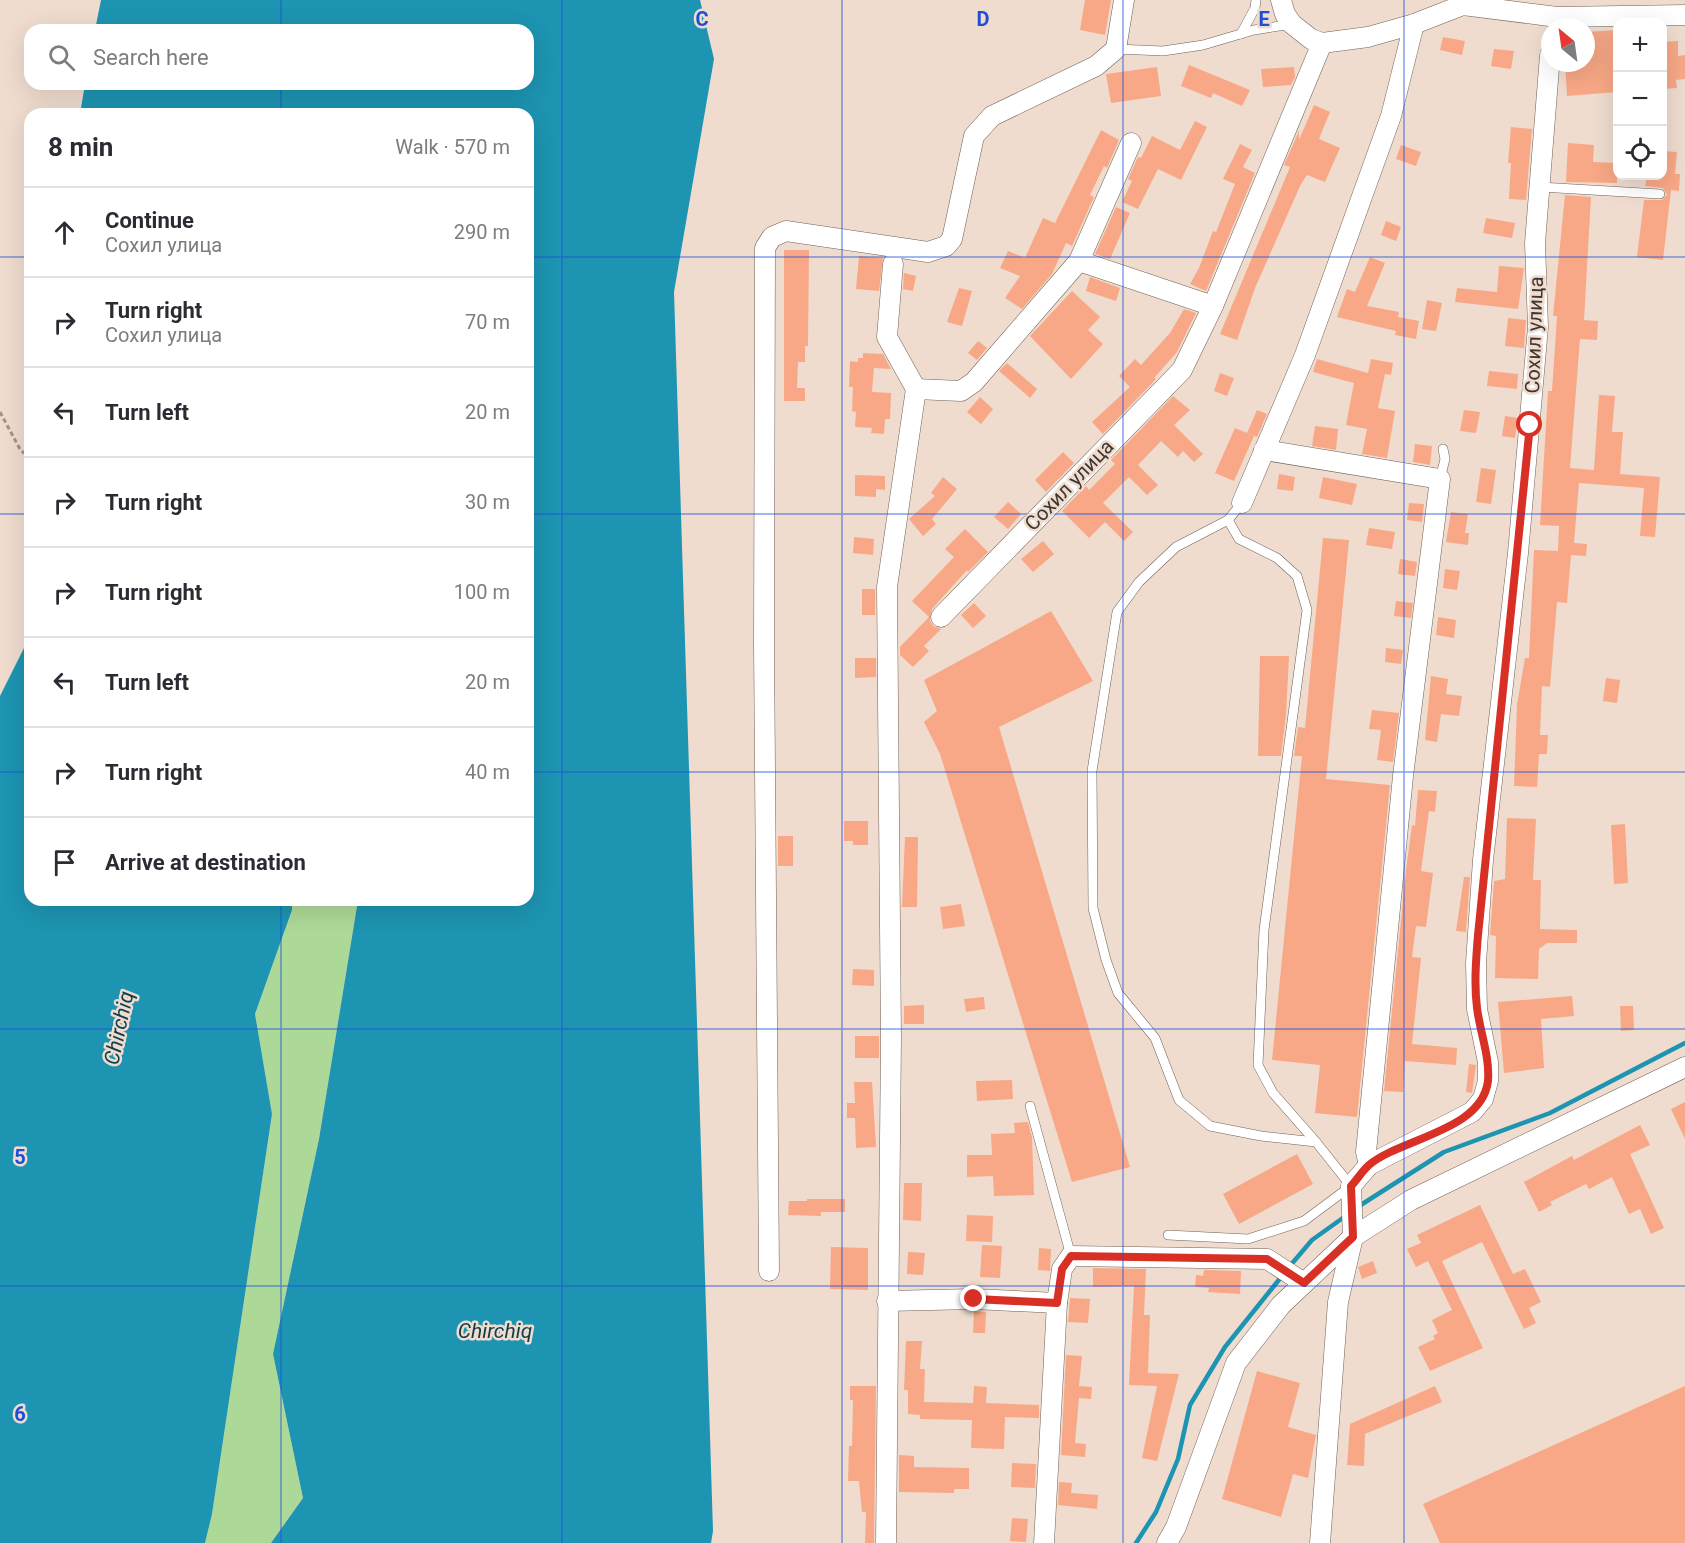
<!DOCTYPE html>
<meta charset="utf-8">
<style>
body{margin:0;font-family:Roboto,sans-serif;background:#f7f7f7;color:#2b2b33}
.controls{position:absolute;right:18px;top:18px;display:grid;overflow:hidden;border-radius:12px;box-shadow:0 6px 24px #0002}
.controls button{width:54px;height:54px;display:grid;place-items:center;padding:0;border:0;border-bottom:2px solid #e1e1e2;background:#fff;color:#2b2b33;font:30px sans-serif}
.compass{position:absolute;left:1541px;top:18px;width:54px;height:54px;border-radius:50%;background:#fff;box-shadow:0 6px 24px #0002;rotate:331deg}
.stop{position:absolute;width:18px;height:18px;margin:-14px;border:4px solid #d93025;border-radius:50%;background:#fff}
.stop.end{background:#d93025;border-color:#fff;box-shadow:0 2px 6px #0008}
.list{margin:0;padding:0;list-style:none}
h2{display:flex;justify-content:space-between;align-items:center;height:78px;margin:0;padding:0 24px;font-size:26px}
h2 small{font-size:20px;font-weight:400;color:#7c7c81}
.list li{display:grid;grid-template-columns:39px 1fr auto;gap:18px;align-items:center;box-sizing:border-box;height:90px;padding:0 24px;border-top:2px solid #e1e1e2}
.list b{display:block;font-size:22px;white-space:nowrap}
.list p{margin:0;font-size:20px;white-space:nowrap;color:#7c7c81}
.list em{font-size:20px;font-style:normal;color:#7c7c81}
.icon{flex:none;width:33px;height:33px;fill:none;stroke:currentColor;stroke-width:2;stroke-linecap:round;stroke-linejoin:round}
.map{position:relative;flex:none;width:1685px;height:1543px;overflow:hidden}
.search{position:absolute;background:#fff;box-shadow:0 6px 24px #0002;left:24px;top:24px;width:510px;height:66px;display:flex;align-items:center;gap:15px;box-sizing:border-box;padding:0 21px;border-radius:18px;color:#7c7c81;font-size:22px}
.panel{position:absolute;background:#fff;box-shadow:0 6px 24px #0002;left:24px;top:108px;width:510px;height:798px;border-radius:18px}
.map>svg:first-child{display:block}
</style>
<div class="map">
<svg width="1685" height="1543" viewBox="0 0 1685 1543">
<rect width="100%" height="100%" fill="#efdccf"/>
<!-- green -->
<path fill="#add998" d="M292 900H358L319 1139 273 1354 303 1498 271 1543H205L212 1514 272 1114 255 1014 292 910Z"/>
<!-- water -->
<g fill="#1d94b1">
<path d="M101 0H700L714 59 674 292 713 1531 711 1543H271L303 1498 273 1354 319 1139 358 900H528V114H80L85 84H528V30H95Z"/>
<path d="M30 636V900H292V910L255 1014 272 1114 212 1514 205 1543H0V696Z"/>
</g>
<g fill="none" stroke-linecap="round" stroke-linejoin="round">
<!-- stream -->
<g stroke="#1d94b1" stroke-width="4.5">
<path d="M1356 1208 1444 1152 1550 1113 1685 1043"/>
<path d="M1289 1267 1312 1240 1347 1215"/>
<path d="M1136 1543 1156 1512 1178 1459 1190 1405 1225 1347 1282 1276"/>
</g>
</g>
<!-- building -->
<g fill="#f8a886">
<path d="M1085 0H1111L1105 35 1080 30Z"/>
<path d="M1617 30V92L1567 96 1565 63H1586V32Z"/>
<path d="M1443 37 1465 41 1462 55 1440 50Z"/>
<path d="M1678 41V56L1685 55V79L1676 80 1677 88 1662 89V42Z"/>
<path d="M1494 49 1514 51 1511 69 1491 66Z"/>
<path d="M1189 65 1250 90 1242 106 1213 93 1211 98 1181 86Z"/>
<path d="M1157 67 1161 96 1111 103 1106 74Z"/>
<path d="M1294 67 1295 77 1291 85 1263 87 1261 69Z"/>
<path d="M1314 105 1330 112 1319 139 1340 148 1325 182 1307 175 1301 184 1255 288 1237 340 1220 334 1290 167 1284 165 1299 131V140Z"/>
<path d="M1195 121 1207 127 1181 180 1158 169 1138 209 1122 202 1132 181 1128 179 1138 157 1141 158 1152 136 1180 150Z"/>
<path d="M1511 127 1532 129 1526 200 1509 199 1511 163H1508Z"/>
<path d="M1101 130 1119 140 1107 168 1104 166 1090 195 1094 197 1072 246 1066 243 1052 274 1022 309 1005 298 1020 276 1000 268 1008 251 1025 258 1043 218 1055 223Z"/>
<path d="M1568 143 1594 145 1593 162 1617 163V183L1566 182Z"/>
<path d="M1240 144 1252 150 1243 167 1255 173 1206 291 1190 284 1199 268 1213 231 1216 232 1235 184 1223 179Z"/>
<path d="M1401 145 1421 152 1416 166 1396 159Z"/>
<path d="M1662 151 1677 152 1675 174H1680L1679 191 1671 190 1663 260 1637 257 1644 200H1662L1667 195 1663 188 1645 186 1647 176H1662Z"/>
<path d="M1565 195 1591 197 1584 320 1598 321 1597 340 1580 339 1570 468 1594 470 1599 395 1615 396 1612 432H1623L1620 474 1660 477 1655 537 1640 536 1644 488 1579 483 1574 543 1587 544 1586 556 1571 555 1567 603 1557 602 1550 687 1542 686 1540 735H1548L1547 754H1539L1537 787 1514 786 1517 705 1525 658H1529L1534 550 1558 551 1559 526 1540 525 1548 391H1552L1557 316H1553Z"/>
<path d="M1116 207 1130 213 1110 259 1095 254Z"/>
<path d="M1486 218 1515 223 1512 238 1483 233Z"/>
<path d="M1386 221 1401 227 1396 241 1381 235Z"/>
<path d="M784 250H809L808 346H805V362H798L797 388H805V401H784Z"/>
<path d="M859 256 883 258 879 291 856 289Z"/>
<path d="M1370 257 1385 263 1367 306 1399 312 1398 317 1419 321 1416 339 1395 335 1396 331 1337 317 1347 289 1355 292Z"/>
<path d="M1499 266 1524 268 1518 309 1455 302 1457 288 1497 292Z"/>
<path d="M904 273 916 276 913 291 903 289Z"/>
<path d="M1090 277 1120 288 1116 301 1086 291Z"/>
<path d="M959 288 972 291 962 326 947 322Z"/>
<path d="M1072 291 1100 317 1088 330 1103 344 1071 379 1030 336Z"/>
<path d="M1427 300 1442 303 1436 331 1422 329Z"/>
<path d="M1184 309 1196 313 1177 352 1154 378 1156 379 1103 434 1092 422 1130 387 1119 376 1135 359 1141 365 1170 333Z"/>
<path d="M1508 318 1526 320 1524 348 1505 346Z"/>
<path d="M978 341 987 348 977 360 968 353Z"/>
<path d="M863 353 883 354 891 369 874 368 872 392 891 393 890 419H885L884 434 871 433 872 428 855 427 856 412 852 411 853 387H849L850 361 858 362V358H863Z"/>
<path d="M1317 359 1368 373 1371 359 1393 363 1391 375 1385 374 1378 408 1395 411 1387 458 1362 454 1367 429 1346 425 1354 383 1313 372Z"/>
<path d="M1007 363 1037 389 1030 398 999 371Z"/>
<path d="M1489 371 1518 374 1517 389 1487 386Z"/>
<path d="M1220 373 1234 378 1227 396 1214 391Z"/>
<path d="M1173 396 1190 410 1174 425 1203 454 1194 462 1183 451 1178 457 1161 441 1138 465 1158 485 1147 495 1129 477 1103 503 1133 532 1124 541 1105 522 1089 538 1062 511 1086 486 1089 490 1115 464 1111 460Z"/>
<path d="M980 397 993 409 981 424 967 412Z"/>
<path d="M1257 410 1267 414 1257 437 1247 433Z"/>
<path d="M1464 410 1480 412 1476 433 1460 431Z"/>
<path d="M1505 416 1518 418 1515 438 1502 436Z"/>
<path d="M1315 426 1338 429 1336 450 1312 446Z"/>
<path d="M1235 428 1254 436 1234 481 1215 473Z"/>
<path d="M1415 444 1432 446 1430 465 1413 462Z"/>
<path d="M1063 452 1074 463 1046 492 1035 480Z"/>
<path d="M1481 468 1496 470 1491 504 1476 502Z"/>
<path d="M1279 474 1295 477 1293 491 1277 489Z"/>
<path d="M855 475 885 476V490L876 489V497L855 496Z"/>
<path d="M943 477 957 489 932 519 936 524 923 536 909 519 935 496 931 493Z"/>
<path d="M1323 477 1357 484 1352 505 1319 498Z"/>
<path d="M1008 502 1021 514 1008 529 994 517Z"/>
<path d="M1409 503 1424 504 1422 522 1407 520Z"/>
<path d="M1451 512 1468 514 1465 533H1469L1468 545 1446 542Z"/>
<path d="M1369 528 1395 532 1392 549 1366 545Z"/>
<path d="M965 529 988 552 968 572 967 570 932 609 930 621 933 626 941 629 924 646 929 651 913 667 900 655V647L929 617 912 601 954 557 945 549Z"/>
<path d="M854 537 874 539 873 555 853 553Z"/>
<path d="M1323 538 1349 540 1326 779 1390 785 1357 1117 1315 1113 1320 1065 1272 1060 1302 756H1294L1298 727 1305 728Z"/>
<path d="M1043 541 1054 554 1033 572 1021 559Z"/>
<path d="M1400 559 1417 562 1415 576 1398 574Z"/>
<path d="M1445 569 1460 571 1457 590 1443 588Z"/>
<rect x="862" y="589" width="13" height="26"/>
<path d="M1396 601 1413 603 1411 618 1394 616Z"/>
<path d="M974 603 986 616 973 628 961 615Z"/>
<path d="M1051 611 1093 681 999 727 1130 1167 1072 1182 940 754 924 722 937 711 924 680Z"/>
<path d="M1438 617 1456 620 1454 638 1436 635Z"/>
<path d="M1386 648 1403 650 1401 664 1385 662Z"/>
<path d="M1260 656H1289L1286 715 1281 756H1258Z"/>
<path d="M855 658H876V677L855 678Z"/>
<path d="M1431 676 1448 679 1446 694 1462 696 1459 716 1441 714 1437 742 1425 740Z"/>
<path d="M1606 678 1620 680 1617 703 1603 701Z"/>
<path d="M1372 710 1399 713 1393 762 1377 760 1381 730 1369 729Z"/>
<path d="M1418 790 1437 791 1435 812 1429 811 1421 871 1433 873 1426 927 1416 926 1412 957 1421 958 1412 1044 1457 1048 1456 1065 1405 1061 1403 1092 1384 1091 1406 870 1412 825 1415 826Z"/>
<path d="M1507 818 1536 819 1533 880H1541L1540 929 1577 930V943H1547L1539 949 1538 979 1495 978 1496 936 1490 935 1494 881 1505 879Z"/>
<path d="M844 821H868V845H853V841H844Z"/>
<path d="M1625 824 1628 883 1614 884 1611 825Z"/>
<rect x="778" y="836" width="15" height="30"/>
<path d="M905 837H918L917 907H902Z"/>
<path d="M1464 877H1470L1466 932 1456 931Z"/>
<path d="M961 904 965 926 943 929 940 907Z"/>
<path d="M853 969 874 970V986L852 985Z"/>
<path d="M1572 996 1574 1016 1541 1019 1544 1068 1504 1073 1498 1002Z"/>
<path d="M984 997 985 1009 966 1012 964 999Z"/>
<path d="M924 1005V1024H904V1006Z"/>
<path d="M1620 1006H1633L1634 1030 1621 1031Z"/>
<rect x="855" y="1036" width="24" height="22"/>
<path d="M1469 1064 1476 1065 1472 1093 1466 1092Z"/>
<path d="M1012 1080 1013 1099 977 1101 976 1081Z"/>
<path d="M854 1082H872L876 1147 856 1148 855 1118H847V1103H855Z"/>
<path d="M1685 1102V1139L1671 1109Z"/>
<path d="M1028 1122 1032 1138 1034 1195 994 1196 993 1176 967 1177V1155H992L991 1134 1015 1133 1014 1123Z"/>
<path d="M1640 1125 1650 1145 1630 1154 1664 1228 1651 1234 1640 1209 1629 1214 1612 1177 1589 1189 1586 1184 1550 1202 1552 1205 1539 1212 1524 1182 1572 1156 1574 1160Z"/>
<path d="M1297 1154 1313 1184 1239 1224 1223 1194Z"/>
<path d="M904 1183H922L921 1221 903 1220Z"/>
<path d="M807 1199H845V1212H821V1216L788 1215 789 1201H807Z"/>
<path d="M1480 1205 1513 1274 1525 1269 1541 1302 1529 1308 1536 1323 1524 1329 1482 1242 1442 1261 1483 1348 1430 1371 1418 1347 1435 1339 1433 1336 1438 1333 1432 1320 1452 1310 1428 1261 1416 1267 1407 1249 1421 1243 1417 1235Z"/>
<path d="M967 1215 993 1216 992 1242 966 1241Z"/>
<path d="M982 1245 1002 1246 1000 1278 980 1277Z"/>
<path d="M831 1247 868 1248V1290L830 1289Z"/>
<path d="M1039 1248 1051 1249 1050 1271 1038 1270Z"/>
<path d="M908 1252 925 1253 923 1275 907 1274Z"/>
<path d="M1373 1261 1377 1273 1362 1279 1358 1267Z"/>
<path d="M1093 1268 1146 1269 1144 1315H1150L1148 1373 1179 1374 1157 1461 1142 1458 1157 1386 1129 1385 1134 1286 1093 1287Z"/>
<path d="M1204 1270 1241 1271 1240 1294 1208 1292 1209 1288 1195 1287 1196 1275 1203 1276Z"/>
<path d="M1070 1298 1090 1299 1088 1323 1068 1322Z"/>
<path d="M974 1311 986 1312 985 1333H973Z"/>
<path d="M906 1341H922L920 1369H925L924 1402 973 1403 974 1386 987 1387 986 1403 1039 1405V1418L1005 1417 1004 1449 971 1448 972 1420 920 1419V1415L908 1414V1390H904Z"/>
<path d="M1066 1355 1082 1356 1079 1386 1092 1387 1091 1399 1079 1398 1075 1443 1086 1444 1085 1457 1061 1455Z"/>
<path d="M1257 1371 1300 1383 1288 1427 1316 1435 1308 1478 1293 1474 1281 1517 1222 1499Z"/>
<path d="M850 1386H876L874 1543H865L866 1512H862L859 1481H848L849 1446H852L853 1400H850Z"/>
<path d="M1435 1386 1442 1402 1365 1434 1364 1466 1347 1465 1350 1424Z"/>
<path d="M1685 1386V1543H1440L1423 1504Z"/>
<path d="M899 1455 914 1456V1467L969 1468V1489H954V1493L899 1492Z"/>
<path d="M1012 1463 1036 1464 1035 1488 1011 1487Z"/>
<path d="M1059 1482 1072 1483 1071 1493 1098 1495 1097 1509 1058 1505Z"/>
<path d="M1012 1518 1028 1519 1026 1542 1010 1541Z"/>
</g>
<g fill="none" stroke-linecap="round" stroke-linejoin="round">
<!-- service casing -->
<g stroke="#716055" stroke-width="10">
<g id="service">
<path d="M1241 34 1255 8 1256 0"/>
<path d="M1116 49 1163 51 1203 45 1254 30 1292 24"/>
<path d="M1540 187 1660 194"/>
<path d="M1440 479 1445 459 1443 449"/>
<path d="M1228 520 1239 539 1277 558 1297 576 1307 610 1264 930 1258 1065 1273 1093 1316 1142"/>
<path d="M1030 1106 1071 1256"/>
<path d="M1168 1235 1248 1239 1304 1221 1351 1186 1316 1142 1261 1136 1210 1126 1179 1100 1155 1038 1118 993 1106 960 1093 908 1092 771 1117 612 1139 582 1176 547 1228 520 1242 503"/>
</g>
</g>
<!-- minor casing -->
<g stroke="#716055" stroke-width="21">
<g id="minor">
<path d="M1281 0 1285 14 1292 24 1311 39 1322 43 1368 37 1414 24 1463 5 1557 17 1685 15"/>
<path d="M1079 261 1213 306"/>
<path d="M916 389 961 391 974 382 1079 261 1131 143"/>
<path d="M1264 450 1440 479 1403 776 1366 1152 1369 1165"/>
<path d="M1242 503 1305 355 1391 116 1414 24"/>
<path d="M941 617 1182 370 1213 306 1322 43"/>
<path d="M769 1271 764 645 765 248 772 237 786 231 928 252 946 246 952 239 974 136 992 116 1096 66 1116 49 1124 0"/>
<path d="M887 1301 974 1299 1057 1303 1062 1269 1071 1256 1267 1259 1304 1283"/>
<path d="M886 1543 891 1039 887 587 916 389 887 337 893 264"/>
<path d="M1044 1543 1057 1303"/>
<path d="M1167 1543 1176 1527 1236 1363 1281 1305 1353 1237 1411 1200 1685 1067"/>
<path d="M1320 1543 1338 1302 1353 1237 1351 1186 1369 1165 1472 1112 1483 1099 1488 1081V1062L1477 1009 1476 963 1483 860 1518 553 1538 327 1535 243 1550 55"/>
</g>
</g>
<!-- path -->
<path stroke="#a19389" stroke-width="3" stroke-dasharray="4.5 3" stroke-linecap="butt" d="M0 412 21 451 30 456"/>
<!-- service -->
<use href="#service" stroke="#fff" stroke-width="9"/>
<!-- minor -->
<use href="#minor" stroke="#fff" stroke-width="20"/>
</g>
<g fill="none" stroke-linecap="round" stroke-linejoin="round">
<!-- route -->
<path stroke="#d93025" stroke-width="8" d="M974 1299 1057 1303 1062 1269 1071 1256 1267 1259 1304 1283 1353 1237 1351 1186C1357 1180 1362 1171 1369 1165 1401 1138 1482 1131 1488 1081 1490 1057 1480 1032 1477 1008 1474 984 1476 959 1478 935L1530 425"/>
</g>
<!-- grid -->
<path fill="none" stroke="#1d4ed8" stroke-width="1.5" stroke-opacity="0.55" d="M281 0V30M562 0V1543M842 0V1543M1123 0V1543M1404 0V1543M281 84V114M0 257H30M528 257H1685M0 514H30M528 514H1685M0 772H30M528 772H1685M281 900V1543M0 1029H1685M0 1286H1685"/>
<g text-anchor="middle" stroke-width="5" stroke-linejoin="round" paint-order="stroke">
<!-- street labels -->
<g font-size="20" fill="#3d3530" stroke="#efdccf">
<text transform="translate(1534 335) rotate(-88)" y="7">Сохил улица</text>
<text transform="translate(1069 485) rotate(-46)" y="7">Сохил улица</text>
</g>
<!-- water labels -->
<g font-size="21" font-style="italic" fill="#0e3e4b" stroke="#efdccf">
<text transform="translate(119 1028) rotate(-78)" y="7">Chirchiq</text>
<text x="495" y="1338">Chirchiq</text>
</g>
</g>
<g font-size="20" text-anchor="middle" font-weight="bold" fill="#1d4ed8" stroke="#efdccf" stroke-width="5" stroke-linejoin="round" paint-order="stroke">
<text x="702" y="26">C</text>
<text x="983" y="26">D</text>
<text x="1264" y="26">E</text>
<text x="20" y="1164">5</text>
<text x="20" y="1421">6</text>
</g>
</svg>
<div class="controls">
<button>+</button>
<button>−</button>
<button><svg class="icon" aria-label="locate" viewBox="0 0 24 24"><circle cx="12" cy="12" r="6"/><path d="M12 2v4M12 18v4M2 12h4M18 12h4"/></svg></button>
</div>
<svg class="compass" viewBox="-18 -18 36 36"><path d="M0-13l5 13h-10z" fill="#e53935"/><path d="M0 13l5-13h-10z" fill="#7c7c81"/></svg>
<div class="stop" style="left:1530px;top:425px"></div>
<div class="stop end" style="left:974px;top:1299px"></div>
<div class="search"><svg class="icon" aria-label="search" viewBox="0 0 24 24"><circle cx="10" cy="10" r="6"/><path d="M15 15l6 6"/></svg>Search here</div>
<section class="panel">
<h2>8 min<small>Walk · 570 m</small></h2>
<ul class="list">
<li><svg class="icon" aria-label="ahead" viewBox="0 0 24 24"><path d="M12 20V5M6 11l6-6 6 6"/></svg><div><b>Continue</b><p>Сохил улица</p></div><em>290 m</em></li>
<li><svg class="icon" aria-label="right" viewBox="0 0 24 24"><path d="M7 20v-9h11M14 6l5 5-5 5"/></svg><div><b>Turn right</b><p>Сохил улица</p></div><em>70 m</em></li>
<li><svg class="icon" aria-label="left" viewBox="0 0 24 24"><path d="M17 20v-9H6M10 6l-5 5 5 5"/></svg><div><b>Turn left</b></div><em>20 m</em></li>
<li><svg class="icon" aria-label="right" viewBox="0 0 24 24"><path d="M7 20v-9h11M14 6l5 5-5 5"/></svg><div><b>Turn right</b></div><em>30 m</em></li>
<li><svg class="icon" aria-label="right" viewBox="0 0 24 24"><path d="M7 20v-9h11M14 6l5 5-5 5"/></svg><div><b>Turn right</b></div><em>100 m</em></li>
<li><svg class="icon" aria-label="left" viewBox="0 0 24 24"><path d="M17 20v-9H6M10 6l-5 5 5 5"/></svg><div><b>Turn left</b></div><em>20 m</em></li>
<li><svg class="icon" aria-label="right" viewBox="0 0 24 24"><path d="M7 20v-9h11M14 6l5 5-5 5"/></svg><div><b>Turn right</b></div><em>40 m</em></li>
<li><svg class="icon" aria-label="arrive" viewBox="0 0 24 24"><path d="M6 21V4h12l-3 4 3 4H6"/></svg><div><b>Arrive at destination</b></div></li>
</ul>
</section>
</div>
